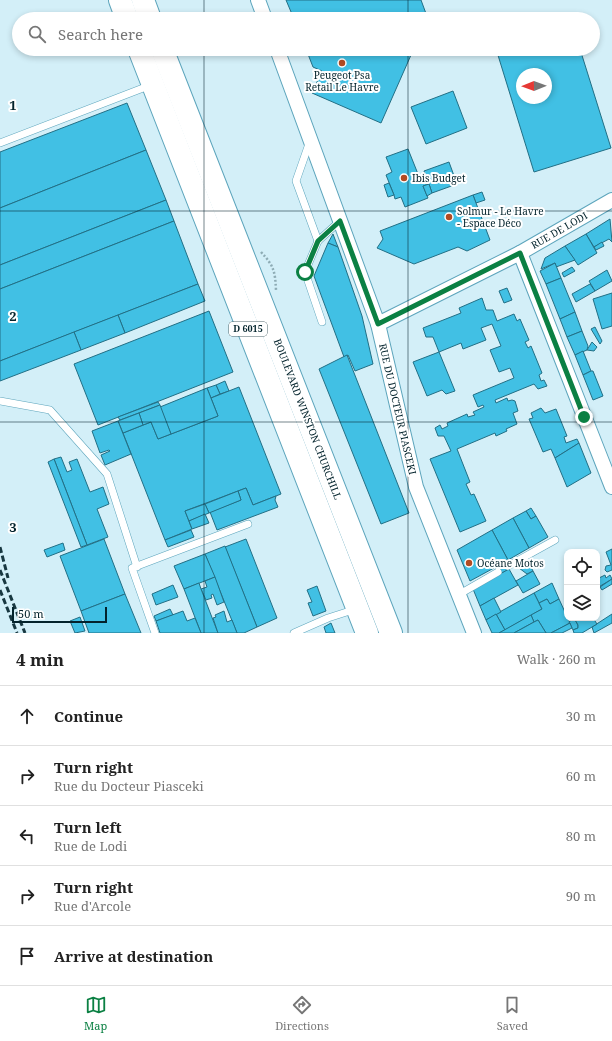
<!DOCTYPE html>
<meta charset="utf-8">
<style>
body{margin:0;font-family:"Noto Serif",serif;background:#f2f2f2;color:#222}
.controls{position:absolute;right:12px;bottom:12px;display:grid;overflow:hidden;border-radius:8px;box-shadow:0 2px 6px #0003}
.controls button{width:36px;height:36px;display:grid;place-items:center;padding:0;border:0;border-bottom:1px solid #e0e0e0;background:#fff;color:#222;font:20px sans-serif}
.compass{position:absolute;left:516px;top:68px;width:36px;height:36px;border-radius:50%;background:#fff;box-shadow:0 2px 6px #0003;rotate:269deg}
.scale{position:absolute;left:12px;bottom:10px;width:95px;box-sizing:border-box;padding-left:4px;border:2px solid #03232c;border-top:0;font-size:11px;line-height:14px;white-space:nowrap;color:#03232c;-webkit-text-stroke:3px #fff;paint-order:stroke}
.stop{position:absolute;width:12px;height:12px;margin:-9px;border:3px solid #0b8043;border-radius:50%;background:#fff}
.stop.end{background:#0b8043;border-color:#fff;box-shadow:0 1px 4px #0008}
.list{margin:0;padding:0;list-style:none}
h2{display:flex;justify-content:space-between;align-items:center;height:52px;margin:0;padding:0 16px;font-size:17px}
h2 small{font-size:13px;font-weight:400;color:#767676}
.list li{display:grid;grid-template-columns:26px 1fr auto;gap:12px;align-items:center;box-sizing:border-box;height:60px;padding:0 16px;border-top:1px solid #e0e0e0}
.list b{display:block;font-size:15px;white-space:nowrap}
.list p{margin:0;font-size:13px;white-space:nowrap;color:#767676}
.list em{font-size:13px;font-style:normal;color:#767676}
.icon{flex:none;width:22px;height:22px;fill:none;stroke:currentColor;stroke-width:2;stroke-linecap:round;stroke-linejoin:round}
.map{position:relative;flex:none;width:612px;height:633px;overflow:hidden}
.search{position:absolute;background:#fff;box-shadow:0 2px 6px #0003;left:12px;right:12px;top:12px;height:44px;display:flex;align-items:center;gap:10px;box-sizing:border-box;padding:0 14px;border-radius:22px;color:#767676;font-size:15px}
.sheet{height:352px;background:#fff}
nav{display:flex;justify-content:space-around;align-items:center;box-sizing:border-box;height:56px;border-top:1px solid #e0e0e0;background:#fff;font-size:11px;color:#767676}
nav a{display:grid;justify-items:center;gap:2px}
nav .on{color:#0b8043}
.map>svg:first-child{display:block}
</style>
<div class="map">
<svg width="612" height="633" viewBox="0 0 612 633">
<rect width="100%" height="100%" fill="#d3eff8"/>
<!-- building -->
<g fill="#41c0e4" stroke="#226f85" fill-rule="evenodd">
<path d="M286 0H421L428 19H294Z"/>
<path d="M306 49H426L411 55 381 123 312 93 322 71 313 67Z"/>
<path d="M507 49H580L611 148 534 172 497 52ZM522 74H546V98H522Z"/>
<path d="M453 91 467 128 426 144 411 107Z"/>
<path d="M127 103 146 150 0 208V152Z"/>
<path d="M408 149 420 179 426 177 424 171 449 162 457 184 432 193 429 184 423 186 428 198 405 207 401 197 395 199 394 195 386 175 392 172 386 157Z"/>
<path d="M146 150 166 200 0 265V208Z"/>
<path d="M389 183 394 195 388 197 384 185Z"/>
<path d="M429 184 432 193 427 196 423 186Z"/>
<path d="M482 192 485 200 476 203 473 195Z"/>
<path d="M473 195 490 240 467 251 458 247 414 264 377 248 383 239 380 231Z"/>
<path d="M166 200 174 221 0 289V265Z"/>
<path d="M610 219 612 242 609 239 594 247 586 234Z"/>
<path d="M174 221 198 284 0 361V289Z"/>
<path d="M333 234 336 242 338 247 328 243Z"/>
<path d="M586 234 597 253 578 265 565 246Z"/>
<path d="M602 242 604 246 596 250 594 247Z"/>
<path d="M328 243 338 247 362 316 373 364 355 371 348 355 344 357 314 276Z"/>
<path d="M565 246 575 260 556 267 555 263 541 269 545 258Z"/>
<path d="M555 263 561 278 546 284 540 271Z"/>
<path d="M572 267 575 271 564 277 562 273Z"/>
<path d="M607 270 612 281 595 291 589 281Z"/>
<path d="M561 278 575 312 560 319 546 284Z"/>
<path d="M198 284 205 301 125 333 118 315Z"/>
<path d="M590 284 595 291 576 302 572 294Z"/>
<path d="M507 288 512 300 504 303 499 291Z"/>
<path d="M612 293V326L602 329 593 299Z"/>
<path d="M482 298 486 310H493L497 321 514 314 517 321 520 319 529 340 525 342 528 348 531 346 542 373 539 375 541 381 544 380 547 386 538 389 534 384 495 400 496 403 507 398 508 401 512 400 515 401 518 411 513 413 517 424 506 429 507 431 496 436 495 433 457 449 470 482 466 484 471 495 474 494 486 521 460 532 430 459 451 451 444 436H438L435 428 440 425 442 429 448 426 447 423 467 414 468 417 475 415 473 412 484 407 483 405 478 407 473 395 514 378 510 368 499 372 490 350 501 346 492 324 481 328 486 340 463 349 461 343 439 352 433 337H426L423 328 461 313 459 308Z"/>
<path d="M209 311 233 372 98 425 74 364Z"/>
<path d="M575 312 582 331 567 337 560 319Z"/>
<path d="M118 315 125 333 81 350 74 332Z"/>
<path d="M595 327 602 341 600 344 591 329Z"/>
<path d="M582 331 588 346 587 350 575 355 567 337Z"/>
<path d="M74 332 81 350 0 381V361Z"/>
<path d="M592 342 597 347 594 351 587 350Z"/>
<path d="M583 351 591 371 583 375 575 355Z"/>
<path d="M439 352 455 391 446 394 442 390 427 396 413 362Z"/>
<path d="M347 355 409 513 381 524 319 369Z"/>
<path d="M591 371H593L603 396 593 400 583 375Z"/>
<path d="M225 381 229 391 220 394 216 385Z"/>
<path d="M216 385 220 394 211 398 207 388Z"/>
<path d="M239 387 281 494 253 505 246 488 185 511 192 529 165 540 123 433 151 422 158 439 218 416 211 398Z"/>
<path d="M207 388 218 416 171 434 160 407Z"/>
<path d="M158 402 160 405 120 420 118 417Z"/>
<path d="M160 405 171 434 158 439 151 422 143 425 139 413Z"/>
<path d="M541 408 545 413 556 409 567 436 564 437 566 443 577 439 579 443 555 458 551 449 543 452 529 419 533 418 531 413Z"/>
<path d="M139 413 143 425 123 433 118 421Z"/>
<path d="M118 421 131 454 105 465 101 455 110 451 109 450 100 453 92 431Z"/>
<path d="M579 443 591 473 567 487 555 458Z"/>
<path d="M61 457 67 472 72 470 69 462 77 459 90 492 103 487 109 504 97 509 108 537 87 545 54 459Z"/>
<path d="M54 459 87 545 81 547 48 462Z"/>
<path d="M246 488 253 505 276 496 275 500 278 507 217 530 210 512 241 500 238 491Z"/>
<path d="M238 491 241 500 209 513 205 504Z"/>
<path d="M205 504 209 513 189 521 185 511Z"/>
<path d="M531 508 536 516 531 519 526 511Z"/>
<path d="M526 511 531 519 536 516 548 537 529 548 513 518Z"/>
<path d="M205 514 209 523 192 529 189 521Z"/>
<path d="M513 518 529 548 508 560 492 530Z"/>
<path d="M191 530 194 537 168 547 165 540Z"/>
<path d="M492 530 508 560 498 561 494 568 470 581 457 550Z"/>
<path d="M104 539 125 594 81 611 60 556Z"/>
<path d="M246 539 277 618 257 627 225 547Z"/>
<path d="M63 543 65 550 47 557 44 550Z"/>
<path d="M225 546 257 627 244 633H237L205 554Z"/>
<path d="M612 549V570L607 572 605 570 606 566 611 565 606 552Z"/>
<path d="M205 554 215 577 184 589 174 566Z"/>
<path d="M498 561H505L509 569 499 575 495 567Z"/>
<path d="M528 562 533 571 527 574 519 568Z"/>
<path d="M509 569 518 585 480 606 473 589Z"/>
<path d="M533 571 540 584 523 593 516 581Z"/>
<path d="M605 575 606 578 610 575 612 579 597 588V579Z"/>
<path d="M215 577 224 602 217 605 213 594 211 595 212 598 206 600 201 589 207 587 205 581Z"/>
<path d="M612 579V584L602 590 600 587Z"/>
<path d="M199 583 201 589 218 633H201L184 589Z"/>
<path d="M552 583 559 599 550 604 547 599 539 603 534 593Z"/>
<path d="M173 585 178 597 156 605 152 594Z"/>
<path d="M317 586 326 611 313 616 308 603 312 602 307 590Z"/>
<path d="M534 593 542 609 505 630 496 614Z"/>
<path d="M125 594 141 633H89L81 611Z"/>
<path d="M494 598 501 612 486 620 480 606Z"/>
<path d="M547 599 550 604 559 599 570 623 551 633H546L538 620 534 622 531 615 542 609 539 603Z"/>
<path d="M170 609 173 615 156 621 154 616Z"/>
<path d="M183 611 187 621 195 618 201 633H160L156 621Z"/>
<path d="M224 611 227 622 232 620 237 633H218L213 618 216 617 215 615Z"/>
<path d="M496 614 505 630 499 633H492L486 620Z"/>
<path d="M612 614V623L594 633 592 627Z"/>
<path d="M531 615 534 622 514 633H499Z"/>
<path d="M80 617 85 631 75 633 70 621Z"/>
<path d="M574 618 578 625V628L573 630 569 622Z"/>
<path d="M574 618H593L597 624 582 633H574L573 630 578 628V625Z"/>
<path d="M538 620 546 633H514L534 622Z"/>
<path d="M331 623 335 633H326L324 627Z"/>
<path d="M570 623 572 628 562 633H551Z"/>
</g>
<g fill="none" stroke-linecap="round" stroke-linejoin="round">
<!-- service casing -->
<g stroke="#5da5bc" stroke-width="8">
<g id="service">
<path d="M310 141 296 181 318 241"/>
<path d="M0 143 151 85"/>
<path d="M322 322 305 272 318 241 340 221"/>
<path d="M0 401 50 410 107 474 137 567"/>
<path d="M508 566 555 540"/>
<path d="M458 595 498 572"/>
<path d="M155 633 132 568 248 524"/>
<path d="M294 633 328 618 356 609"/>
</g>
</g>
<!-- minor casing -->
<g stroke="#5da5bc" stroke-width="16">
<g id="minor">
<path d="M258 0 265 19"/>
<path d="M277 49 378 324 416 487 474 633"/>
<path d="M520 253 612 487"/>
<path d="M378 324 520 253 612 200"/>
</g>
</g>
<!-- primary casing -->
<g stroke="#5da5bc" stroke-width="24">
<g id="primary">
<path d="M120 0 127 19"/>
<path d="M143 0 150 19"/>
<path d="M139 49 367 633"/>
<path d="M162 49 391 633"/>
</g>
</g>
<!-- path -->
<path stroke="#8eacb5" stroke-width="2.5" stroke-dasharray="2 2" stroke-linecap="butt" d="M261 252C274 266 275 271 276 290"/>
<!-- service -->
<use href="#service" stroke="#fff" stroke-width="7"/>
<!-- minor -->
<use href="#minor" stroke="#fff" stroke-width="14"/>
<!-- primary -->
<use href="#primary" stroke="#fff" stroke-width="22"/>
<!-- rail -->
<g stroke="#183841" stroke-width="3" stroke-dasharray="6 3" stroke-linecap="butt">
<path d="M0 547 8 578"/>
<path d="M0 570 25 633"/>
<path d="M0 590 17 633"/>
</g>
</g>
<g fill="none" stroke-linecap="round" stroke-linejoin="round">
<!-- route -->
<path stroke="#0b8043" stroke-width="5" d="M305 272 318 241 340 221 378 324 520 253 584 417"/>
</g>
<!-- grid -->
<path fill="none" stroke="#03232c" stroke-width="1" stroke-opacity="0.55" d="M204 0V19M408 0V19M204 49V633M408 49V633M0 211H612M0 422H612"/>
<!-- markers -->
<g fill="#b24b22" stroke="#fff" stroke-width="1.5">
<circle cx="342" cy="63" r="4"/>
<circle cx="404" cy="178" r="4"/>
<circle cx="449" cy="217" r="4"/>
<circle cx="469" cy="563" r="4"/>
</g>
<g text-anchor="middle" stroke-width="4" stroke-linejoin="round" paint-order="stroke">
<!-- shield labels -->
<rect fill="#fff" stroke="#4f656b" stroke-width="1" x="229" y="322" width="38" height="14" rx="3"/>
<g font-size="9" font-weight="bold" fill="#03232c">
<text x="248" y="332">D 6015</text>
</g>
<!-- poi labels -->
<g font-size="10" fill="#03232c" stroke="#fff" text-anchor="start">
<text x="342" y="79" text-anchor="middle">Peugeot Psa<tspan x="342" dy="12">Retail Le Havre</tspan></text>
<text x="412" y="182">Ibis Budget</text>
<text x="457" y="215">Solmur - Le Havre<tspan x="457" dy="12">- Espace Déco</tspan></text>
<text x="477" y="567">Océane Motos</text>
</g>
<!-- street labels -->
<g font-size="10" fill="#03232c" stroke="#fff">
<text transform="translate(559 230) rotate(-30)" y="4">RUE DE LODI</text>
<text transform="translate(398 409) rotate(77)" y="4">RUE DU DOCTEUR PIASCEKI</text>
<text transform="translate(308 419) rotate(69)" y="4">BOULEVARD WINSTON CHURCHILL</text>
</g>
</g>
<g font-size="13" text-anchor="middle" font-weight="bold" fill="#03232c" stroke="#fff" stroke-width="4" stroke-linejoin="round" paint-order="stroke">
<text x="13" y="110">1</text>
<text x="13" y="321">2</text>
<text x="13" y="532">3</text>
</g>
</svg>
<div class="controls">
<button><svg class="icon" aria-label="locate" viewBox="0 0 24 24"><circle cx="12" cy="12" r="6"/><path d="M12 2v4M12 18v4M2 12h4M18 12h4"/></svg></button>
<button><svg class="icon" aria-label="layers" viewBox="0 0 24 24"><path d="M12 4l9 5-9 5-9-5zM3 14l9 5 9-5"/></svg></button>
</div>
<svg class="compass" viewBox="-18 -18 36 36"><path d="M0-13l5 13h-10z" fill="#e53935"/><path d="M0 13l5-13h-10z" fill="#767676"/></svg>
<div class="scale">50 m</div>
<div class="stop" style="left:305px;top:272px"></div>
<div class="stop end" style="left:584px;top:417px"></div>
<div class="search"><svg class="icon" aria-label="search" viewBox="0 0 24 24"><circle cx="10" cy="10" r="6"/><path d="M15 15l6 6"/></svg>Search here</div>
</div>
<section class="sheet">
<h2>4 min<small>Walk · 260 m</small></h2>
<ul class="list">
<li><svg class="icon" aria-label="ahead" viewBox="0 0 24 24"><path d="M12 20V5M6 11l6-6 6 6"/></svg><div><b>Continue</b></div><em>30 m</em></li>
<li><svg class="icon" aria-label="right" viewBox="0 0 24 24"><path d="M7 20v-9h11M14 6l5 5-5 5"/></svg><div><b>Turn right</b><p>Rue du Docteur Piasceki</p></div><em>60 m</em></li>
<li><svg class="icon" aria-label="left" viewBox="0 0 24 24"><path d="M17 20v-9H6M10 6l-5 5 5 5"/></svg><div><b>Turn left</b><p>Rue de Lodi</p></div><em>80 m</em></li>
<li><svg class="icon" aria-label="right" viewBox="0 0 24 24"><path d="M7 20v-9h11M14 6l5 5-5 5"/></svg><div><b>Turn right</b><p>Rue d'Arcole</p></div><em>90 m</em></li>
<li><svg class="icon" aria-label="arrive" viewBox="0 0 24 24"><path d="M6 21V4h12l-3 4 3 4H6"/></svg><div><b>Arrive at destination</b></div></li>
</ul>
</section>
<nav>
<a class="on"><svg class="icon" aria-label="map" viewBox="0 0 24 24"><path d="M3 6l6-2 6 2 6-2v14l-6 2-6-2-6 2zM9 4v14M15 6v14"/></svg>Map</a>
<a><svg class="icon" aria-label="directions" viewBox="0 0 24 24"><path d="M12 3l9 9-9 9-9-9zM9 14v-3h6M13 9l2 2-2 2"/></svg>Directions</a>
<a><svg class="icon" aria-label="saved" viewBox="0 0 24 24"><path d="M7 4h10v16l-5-4-5 4z"/></svg>Saved</a>
</nav>
